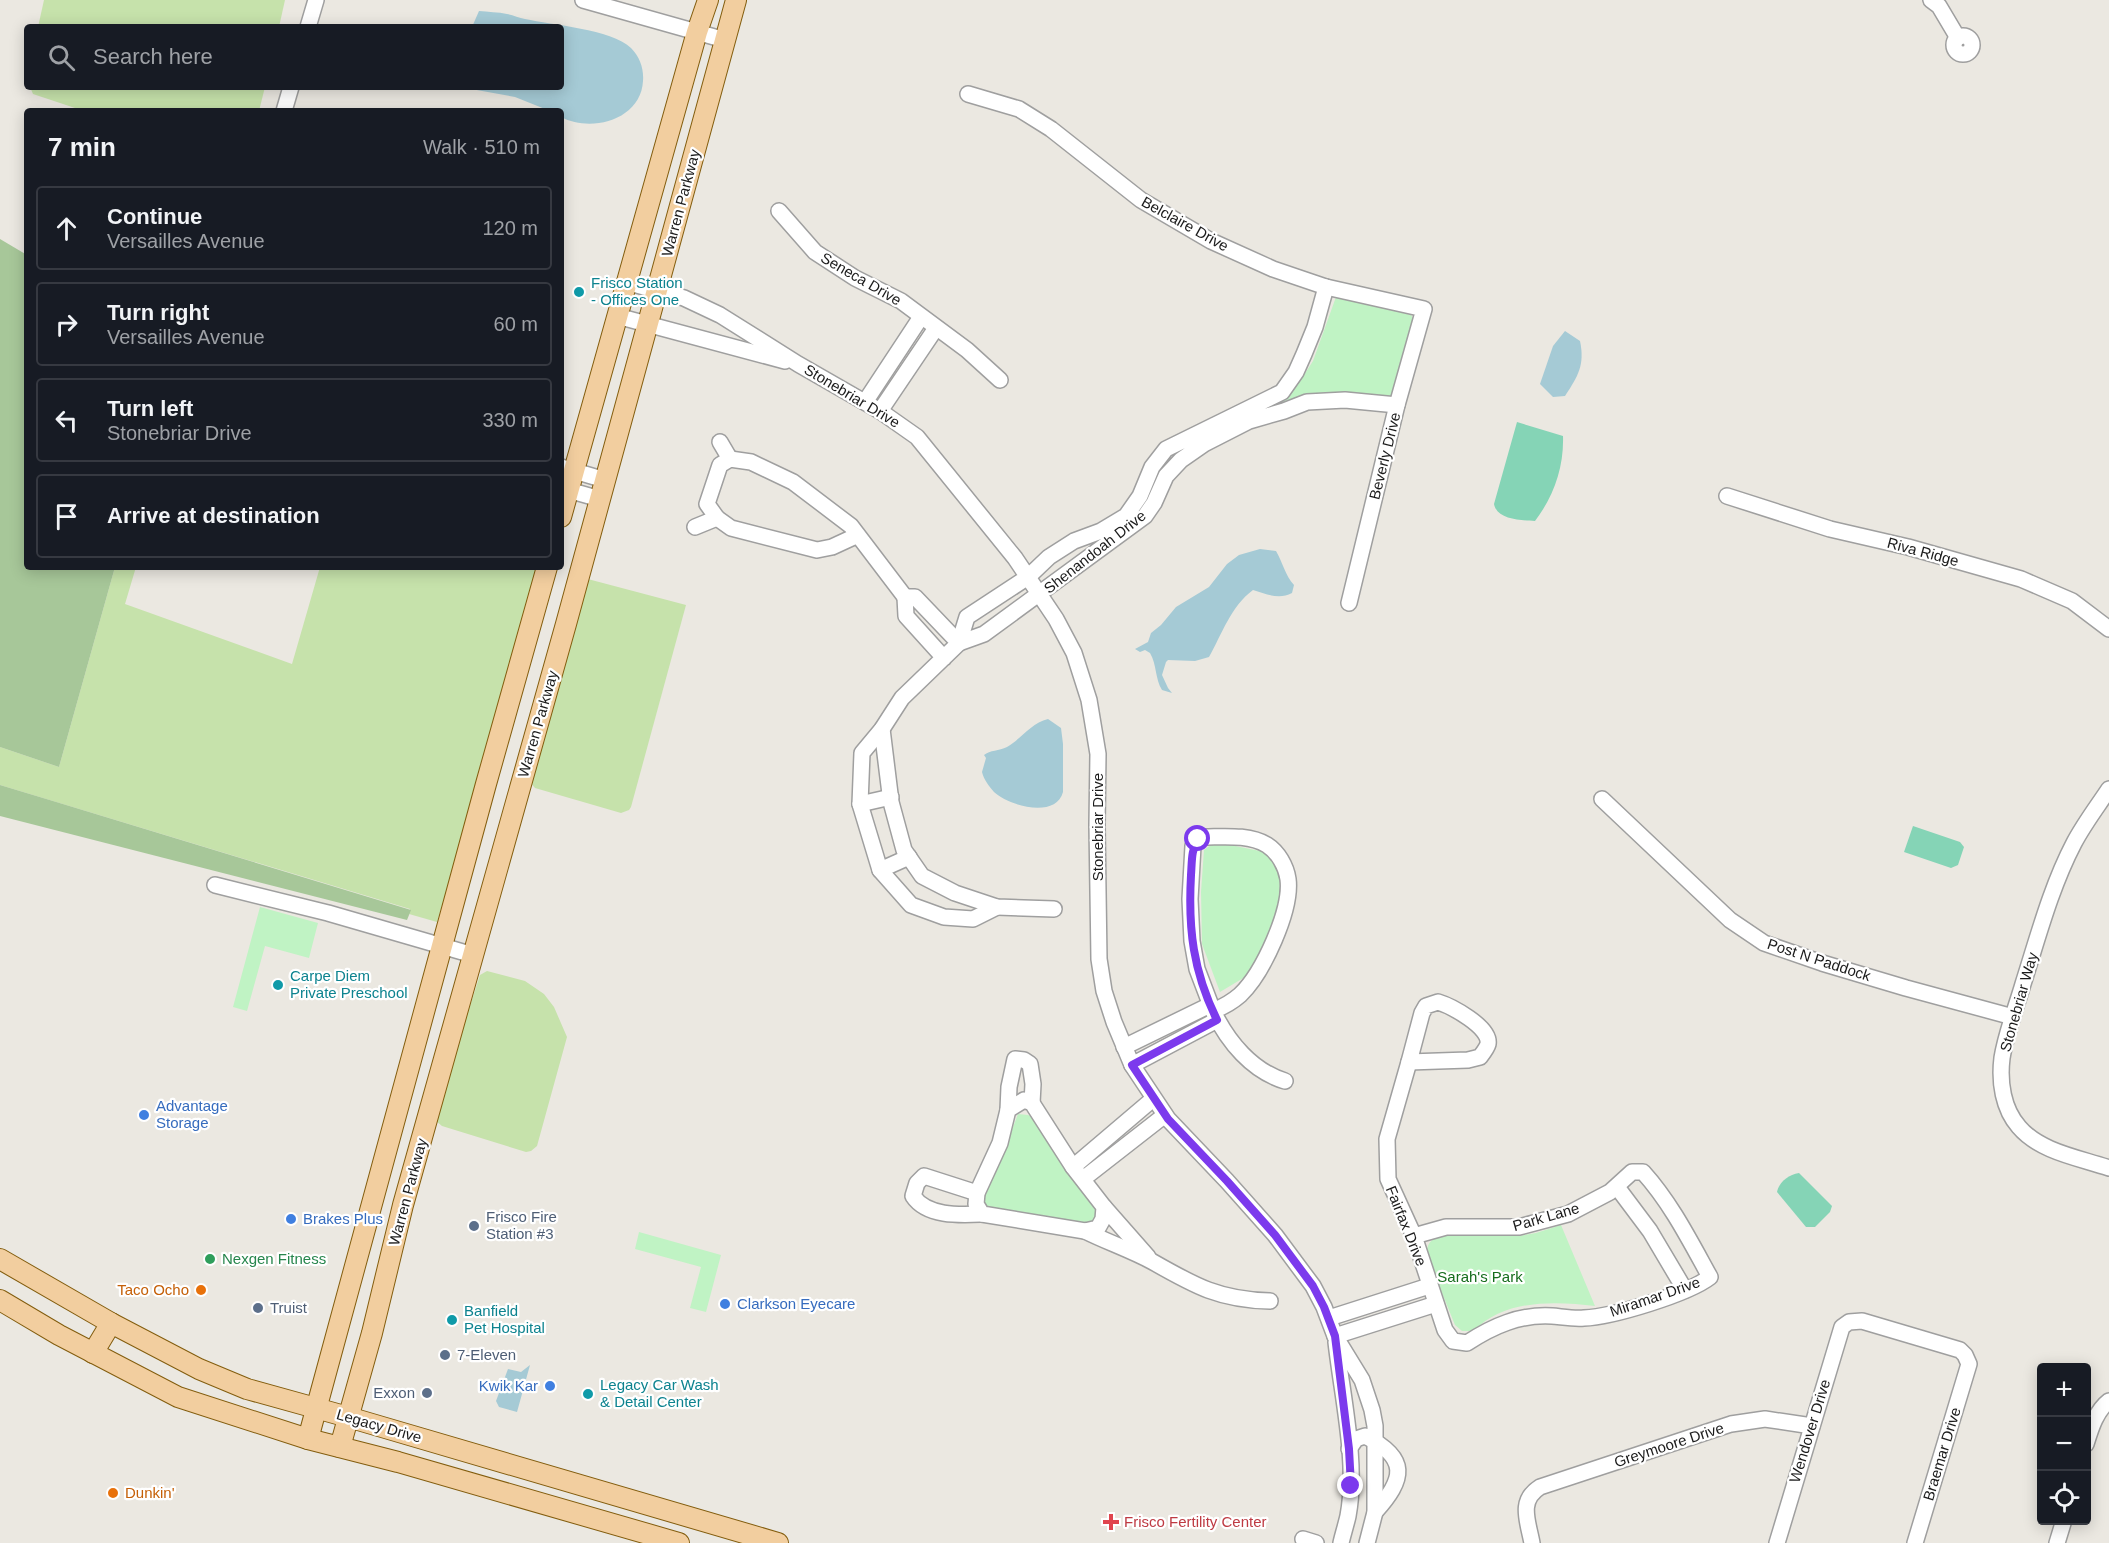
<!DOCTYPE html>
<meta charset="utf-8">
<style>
body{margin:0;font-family:Arial,sans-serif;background:#20242c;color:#f1f3f6}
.controls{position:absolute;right:18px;bottom:18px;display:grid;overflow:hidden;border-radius:6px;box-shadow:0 3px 15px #0003}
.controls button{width:54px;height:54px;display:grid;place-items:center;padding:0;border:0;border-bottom:2px solid #363941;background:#171b24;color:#f1f3f6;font:30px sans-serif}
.stop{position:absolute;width:18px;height:18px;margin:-14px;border:4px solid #7c3aed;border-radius:50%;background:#fff}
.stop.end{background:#7c3aed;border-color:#fff;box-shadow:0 2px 6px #0008}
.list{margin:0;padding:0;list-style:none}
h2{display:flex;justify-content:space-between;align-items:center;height:78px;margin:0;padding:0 24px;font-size:26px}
h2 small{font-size:20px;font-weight:400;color:#9ea1a6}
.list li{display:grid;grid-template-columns:39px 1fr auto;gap:18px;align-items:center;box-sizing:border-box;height:84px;margin:0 12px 12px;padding:0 12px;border:2px solid #363941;border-radius:6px}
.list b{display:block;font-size:22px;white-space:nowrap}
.list p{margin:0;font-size:20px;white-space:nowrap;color:#9ea1a6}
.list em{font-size:20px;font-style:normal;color:#9ea1a6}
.icon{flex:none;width:33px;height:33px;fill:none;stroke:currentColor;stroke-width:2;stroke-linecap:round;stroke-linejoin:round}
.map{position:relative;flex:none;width:2109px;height:1543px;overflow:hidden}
.search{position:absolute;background:#171b24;box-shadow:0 3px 15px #0003;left:24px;top:24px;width:540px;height:66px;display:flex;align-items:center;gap:15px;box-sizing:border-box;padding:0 21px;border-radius:6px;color:#9ea1a6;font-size:22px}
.panel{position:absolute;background:#171b24;box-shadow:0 3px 15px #0003;left:24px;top:108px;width:540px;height:462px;border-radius:6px}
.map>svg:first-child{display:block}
</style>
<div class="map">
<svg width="2109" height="1543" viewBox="0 0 2109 1543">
<rect width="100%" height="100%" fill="#ebe8e1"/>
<!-- grass -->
<g fill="#c6e2ab">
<path d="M44 0H285L279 27H38Z"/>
<path d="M30 87H265L259 111H78L75 108 33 94Z"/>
<path d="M115 567H136L125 604 292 664 320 567H539L454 874 444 899 437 922 409 914 410 909 0 785V747L59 767Z"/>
<path d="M584 578 686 605 631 807 629 810 621 813 535 788 530 782Z"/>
<path d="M487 971 525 981 544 994 554 1007 567 1037 537 1146 531 1151 526 1152 442 1126 436 1121 463 1021 470 1006 480 975Z"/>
</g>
<!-- forest -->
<g fill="#a7c799">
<path d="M0 239 27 255V567H115L59 767 0 747Z"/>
<path d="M0 785 53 801 411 910 407 920 0 816Z"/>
</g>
<!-- park -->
<g fill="#c0f3c4">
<path d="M1336 297 1411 315 1417 324 1396 394 1388 400 1355 395 1323 393 1279 404 1277 400 1302 378 1313 361Z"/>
<path d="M1215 842 1265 852 1278 864 1283 898 1259 958 1245 977 1220 992 1202 944 1201 892 1204 850Z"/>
<path d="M260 907 318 923 309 958 265 946 247 1011 233 1007Z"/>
<path d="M1018 1114 1028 1115 1036 1119 1097 1210 1095 1222 1086 1227 986 1207 982 1200 985 1191 1001 1159Z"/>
<path d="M1561 1225 1595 1306C1555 1301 1504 1299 1474 1331H1462L1455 1325 1427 1256C1426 1242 1432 1238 1445 1235L1519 1236 1536 1233Z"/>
<path d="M639 1232 721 1255 706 1312 690 1308 701 1267 635 1249Z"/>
</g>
<!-- pitch -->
<g fill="#85d4b6">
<path d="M1517 422 1563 436C1564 467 1554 496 1535 521 1521 520 1497 520 1494 504Z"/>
<path d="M1913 826 1960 842 1964 847 1958 865 1951 868 1904 852Z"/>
<path d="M1799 1173 1832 1206 1830 1212 1815 1227H1806L1777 1192C1779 1182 1788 1175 1799 1173Z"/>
</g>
<!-- water -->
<g fill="#a5cad5">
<path d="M479 11C488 12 498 12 507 14 513 15 519 18 525 19 552 25 611 29 631 48 640 57 644 69 643 81 641 120 591 133 561 117V111H550L515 97 460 87H561V27H472Z"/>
<path d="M1565 331 1580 341C1585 365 1578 376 1565 396L1553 397 1540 384 1553 346Z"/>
<path d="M1260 549 1276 551C1283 563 1285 575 1294 585L1292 593C1279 600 1266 594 1253 590 1231 606 1222 634 1209 657L1195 661 1168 660 1166 662 1162 675 1168 688 1172 693 1162 690C1155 679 1157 665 1150 653L1145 650 1140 652 1135 649 1148 642 1151 633 1161 625 1176 607 1209 587 1227 564 1239 555Z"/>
<path d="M1048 719 1061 728 1063 744V792C1056 819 1009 806 994 792 989 786 984 780 982 772L986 758 984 755C990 750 999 751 1007 747 1021 739 1031 723 1048 719Z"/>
<path d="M530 1365 517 1412 499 1407 496 1401 508 1369 521 1372Z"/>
</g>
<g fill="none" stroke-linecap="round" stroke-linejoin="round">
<!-- minor casing -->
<g stroke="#9f9f9f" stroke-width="18">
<g id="minor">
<path d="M583 0 725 40"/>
<path d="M1931 0 1939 6 1958 38"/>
<path d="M308 27 316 0"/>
<circle cx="1963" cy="45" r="9"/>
<path d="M968 94 1019 109 1051 129 1141 200 1211 241 1273 269 1326 287 1424 309 1397 405 1349 603"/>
<path d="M284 111 291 87"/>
<path d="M779 211 815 252 855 278 901 301 967 350 1000 380"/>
<path d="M626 282 684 298 720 315 798 364 880 411 917 437 1015 558 1056 619 1074 653 1089 700 1098 754 1097 825 1099 959 1104 991 1114 1022 1132 1065 1168 1119 1227 1181 1275 1235 1313 1286 1324 1307 1335 1336 1362 1380 1372 1410 1375 1426V1512L1367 1543"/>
<path d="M1326 287 1315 327 1304 354 1296 372 1282 392 1166 449 1152 467 1140 496 1126 516 1101 531 1074 541 1049 557 1028 577 967 617 959 643 984 634 1145 516 1154 503 1166 476 1181 460 1204 444 1249 421 1284 411 1307 402 1345 400 1397 405"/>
<path d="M617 316 785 361"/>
<path d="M865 402 921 317"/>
<path d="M880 411 936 328"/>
<path d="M720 442 730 459"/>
<path d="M561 467 605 480"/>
<path d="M561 488 600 499"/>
<path d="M1727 496 1830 529 1908 547 2021 579 2072 601 2109 629"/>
<path d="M695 527 717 518"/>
<path d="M858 535 832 547 817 550 731 528 717 518 707 504 720 465 730 459 751 462 793 482 851 526 905 597"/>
<path d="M944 658 906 616 905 597H915L959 643 902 698 882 729 862 753 860 804 880 870 911 905 944 917 973 919 997 907"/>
<path d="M882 729 891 802 904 850 922 876 955 893 997 907 1054 909"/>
<path d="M2109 789C2097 807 2084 824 2074 843 2051 887 2038 937 2023 984 2016 1008 2006 1033 2002 1058 1999 1082 2003 1109 2019 1127 2040 1152 2080 1158 2109 1168"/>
<path d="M1602 799 1730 920 1764 943 1822 963 1906 988 2013 1017"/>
<path d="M860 804 891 797"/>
<path d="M1204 837C1223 837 1249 834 1267 845 1278 852 1286 866 1288 879 1292 910 1263 973 1240 995 1232 1002 1223 1007 1213 1011L1197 969 1192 941 1190 899 1193 846 1198 839Z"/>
<path d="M880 870 909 857"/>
<path d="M215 885 328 913 473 955"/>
<path d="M1438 1002C1451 1006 1491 1027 1488 1044 1487 1048 1483 1053 1480 1057L1468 1060 1409 1062 1422 1013 1426 1006Z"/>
<path d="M1213 1011C1228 1042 1252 1071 1285 1081"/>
<path d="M1124 1047 1210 1005"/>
<path d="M1409 1062 1387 1139 1388 1179 1414 1236 1445 1330 1453 1341 1467 1343C1493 1326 1520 1314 1552 1316 1563 1317 1574 1319 1584 1318 1612 1317 1688 1294 1710 1277 1690 1241 1671 1203 1643 1172H1632L1610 1192 1568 1214 1519 1227H1446L1414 1236"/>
<path d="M1132 1065 1217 1020"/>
<path d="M1024 1100 1032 1103 1073 1167 1104 1207 1103 1219 1098 1228 1085 1231 982 1214 976 1204 977 1193 1000 1143 1008 1110Z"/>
<path d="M1008 1110 1009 1087 1015 1059 1024 1060 1030 1064 1033 1084 1032 1103"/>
<path d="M1073 1167 1153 1099"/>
<path d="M1083 1179 1165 1115"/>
<path d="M1617 1187 1650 1231 1685 1290"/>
<path d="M977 1193 924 1176 917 1183 913 1196C927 1217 960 1215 982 1214"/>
<path d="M1104 1207 1148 1257"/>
<path d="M1085 1231C1107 1242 1131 1250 1153 1262 1195 1286 1220 1300 1270 1301"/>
<path d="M1329 1318 1429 1286"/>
<path d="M1335 1336 1436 1304"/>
<path d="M1336 1342C1342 1396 1358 1463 1348 1516 1346 1525 1343 1534 1341 1543"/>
<path d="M2086 1444C2091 1428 2096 1411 2109 1401"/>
<path d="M1349 1449 1356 1439 1365 1436C1409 1458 1405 1479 1375 1512"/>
<path d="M1303 1539 1316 1543"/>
<path d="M1532 1543C1528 1521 1518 1501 1540 1487L1731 1424 1765 1419 1812 1426"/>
<path d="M1777 1543 1842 1327 1849 1322 1862 1321 1960 1350 1965 1355 1969 1364 1915 1543"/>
<path d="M2057 1543 2064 1520"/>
</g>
</g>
<!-- major casing -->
<g stroke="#835d0e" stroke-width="22">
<g id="major">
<path d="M561 517 697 32 708 0"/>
<path d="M0 1259 111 1323 199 1369 247 1389 348 1417 778 1543"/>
<path d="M0 1300 59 1335 178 1397 308 1439 398 1462 679 1543"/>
<path d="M93 1353 111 1323"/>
<path d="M308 1439 486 784 547 567"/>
<path d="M340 1447 372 1333 403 1205 566 624 736 0"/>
</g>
</g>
<!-- minor -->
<use href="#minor" stroke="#fff" stroke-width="15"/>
<!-- major -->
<use href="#major" stroke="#f2ce9f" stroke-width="20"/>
</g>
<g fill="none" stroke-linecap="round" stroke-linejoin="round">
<!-- route -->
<path stroke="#7c3aed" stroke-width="8" d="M1198 839C1191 850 1192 862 1191 875 1188 929 1193 971 1217 1020L1132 1065 1168 1119 1227 1181 1275 1235 1313 1286 1324 1307 1335 1336 1349 1449 1351 1486"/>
</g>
<!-- markers -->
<g fill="#0f9aa8" stroke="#fff" stroke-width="2">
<circle cx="579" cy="292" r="6"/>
<circle cx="278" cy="985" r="6"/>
<circle cx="452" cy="1320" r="6"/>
<circle cx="588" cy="1394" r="6"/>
</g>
<g fill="#3f7fe0" stroke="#fff" stroke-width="2">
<circle cx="144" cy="1115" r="6"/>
<circle cx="291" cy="1219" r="6"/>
<circle cx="725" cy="1304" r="6"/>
<circle cx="550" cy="1386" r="6"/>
</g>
<g fill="#5c6f8a" stroke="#fff" stroke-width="2">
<circle cx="474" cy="1226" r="6"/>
<circle cx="258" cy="1308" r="6"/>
<circle cx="445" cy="1355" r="6"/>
<circle cx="427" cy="1393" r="6"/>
</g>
<circle fill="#2e9e5b" stroke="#fff" stroke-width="2" cx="210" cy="1259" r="6"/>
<g fill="#e8710a" stroke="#fff" stroke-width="2">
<circle cx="201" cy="1290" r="6"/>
<circle cx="113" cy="1493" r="6"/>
</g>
<path fill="#e0444e" stroke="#fff" stroke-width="2" d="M1108 1513h6v6h6v6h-6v6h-6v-6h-6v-6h6z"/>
<g text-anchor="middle" stroke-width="4.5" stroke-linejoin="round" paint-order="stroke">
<!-- street labels -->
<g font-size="15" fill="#1b1b1b" stroke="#fff">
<text transform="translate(681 203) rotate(-75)" y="5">Warren Parkway</text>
<text transform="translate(1185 224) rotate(29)" y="5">Belclaire Drive</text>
<text transform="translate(861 279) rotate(30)" y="5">Seneca Drive</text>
<text transform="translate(852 396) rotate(31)" y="5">Stonebriar Drive</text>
<text transform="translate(1385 456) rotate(-76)" y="5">Beverly Drive</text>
<text transform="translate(1095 552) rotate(-38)" y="5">Shenandoah Drive</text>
<text transform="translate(1923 552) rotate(15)" y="5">Riva Ridge</text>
<text transform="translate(538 724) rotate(-74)" y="5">Warren Parkway</text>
<text transform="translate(1098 827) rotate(-90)" y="5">Stonebriar Drive</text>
<text transform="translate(1819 960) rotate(18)" y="5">Post N Paddock</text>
<text transform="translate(2019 1002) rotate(-74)" y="5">Stonebriar Way</text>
<text transform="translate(408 1192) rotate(-75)" y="5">Warren Parkway</text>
<text transform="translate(1546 1217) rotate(-16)" y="5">Park Lane</text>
<text transform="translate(1406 1226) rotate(68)" y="5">Fairfax Drive</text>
<text transform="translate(1655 1297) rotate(-19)" y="5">Miramar Drive</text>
<text transform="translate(379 1426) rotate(16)" y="5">Legacy Drive</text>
<text transform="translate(1810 1431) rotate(-73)" y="5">Wendover Drive</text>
<text transform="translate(1669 1445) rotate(-18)" y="5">Greymoore Drive</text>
<text transform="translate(1942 1454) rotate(-73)" y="5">Braemar Drive</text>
</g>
<!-- culture labels -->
<g font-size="15" fill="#0d838f" stroke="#fff" text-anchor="start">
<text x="591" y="288">Frisco Station<tspan x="591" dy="17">- Offices One</tspan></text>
<text x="290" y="981">Carpe Diem<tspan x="290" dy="17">Private Preschool</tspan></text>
<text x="464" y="1316">Banfield<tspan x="464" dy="17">Pet Hospital</tspan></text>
<text x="600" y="1390">Legacy Car Wash<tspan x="600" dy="17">&amp; Detail Center</tspan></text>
</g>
<!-- shop labels -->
<g font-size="15" fill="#366cbe" stroke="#fff" text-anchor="start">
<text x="156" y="1111">Advantage<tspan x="156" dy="17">Storage</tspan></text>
<text x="303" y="1224">Brakes Plus</text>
<text x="737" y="1309">Clarkson Eyecare</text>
<text x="538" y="1391" text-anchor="end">Kwik Kar</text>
</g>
<!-- service labels -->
<g font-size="15" fill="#4e5e75" stroke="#fff" text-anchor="start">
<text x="486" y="1222">Frisco Fire<tspan x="486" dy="17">Station #3</tspan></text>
<text x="270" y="1313">Truist</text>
<text x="457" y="1360">7-Eleven</text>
<text x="415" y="1398" text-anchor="end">Exxon</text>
</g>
<!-- leisure labels -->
<g font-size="15" fill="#27864d" stroke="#fff" text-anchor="start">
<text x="222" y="1264">Nexgen Fitness</text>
</g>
<!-- park labels -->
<g font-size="15" fill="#156c1c" stroke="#fff">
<text x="1480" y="1282">Sarah's Park</text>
</g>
<!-- food labels -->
<g font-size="15" fill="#c56008" stroke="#fff" text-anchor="end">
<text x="189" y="1295">Taco Ocho</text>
<text x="125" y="1498" text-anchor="start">Dunkin'</text>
</g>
<!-- health labels -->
<g font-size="15" fill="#be3a42" stroke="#fff" text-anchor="start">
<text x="1124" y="1527">Frisco Fertility Center</text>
</g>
</g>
</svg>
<div class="controls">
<button>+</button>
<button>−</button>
<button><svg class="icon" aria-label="locate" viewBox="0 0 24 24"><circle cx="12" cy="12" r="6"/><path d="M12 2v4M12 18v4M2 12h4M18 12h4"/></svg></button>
</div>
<div class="stop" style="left:1198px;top:839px"></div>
<div class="stop end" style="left:1351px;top:1486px"></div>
<div class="search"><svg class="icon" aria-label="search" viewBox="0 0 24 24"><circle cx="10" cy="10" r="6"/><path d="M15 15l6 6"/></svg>Search here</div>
<section class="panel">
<h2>7 min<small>Walk · 510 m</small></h2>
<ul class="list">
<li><svg class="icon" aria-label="ahead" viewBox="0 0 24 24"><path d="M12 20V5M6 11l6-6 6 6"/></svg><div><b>Continue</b><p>Versailles Avenue</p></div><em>120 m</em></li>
<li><svg class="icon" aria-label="right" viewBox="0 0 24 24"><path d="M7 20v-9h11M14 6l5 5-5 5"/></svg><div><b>Turn right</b><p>Versailles Avenue</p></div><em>60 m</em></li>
<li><svg class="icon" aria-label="left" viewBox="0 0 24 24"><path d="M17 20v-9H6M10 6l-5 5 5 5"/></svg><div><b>Turn left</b><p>Stonebriar Drive</p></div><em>330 m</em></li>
<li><svg class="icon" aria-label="arrive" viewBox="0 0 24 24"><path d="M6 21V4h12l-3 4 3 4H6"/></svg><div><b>Arrive at destination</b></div></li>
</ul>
</section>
</div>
